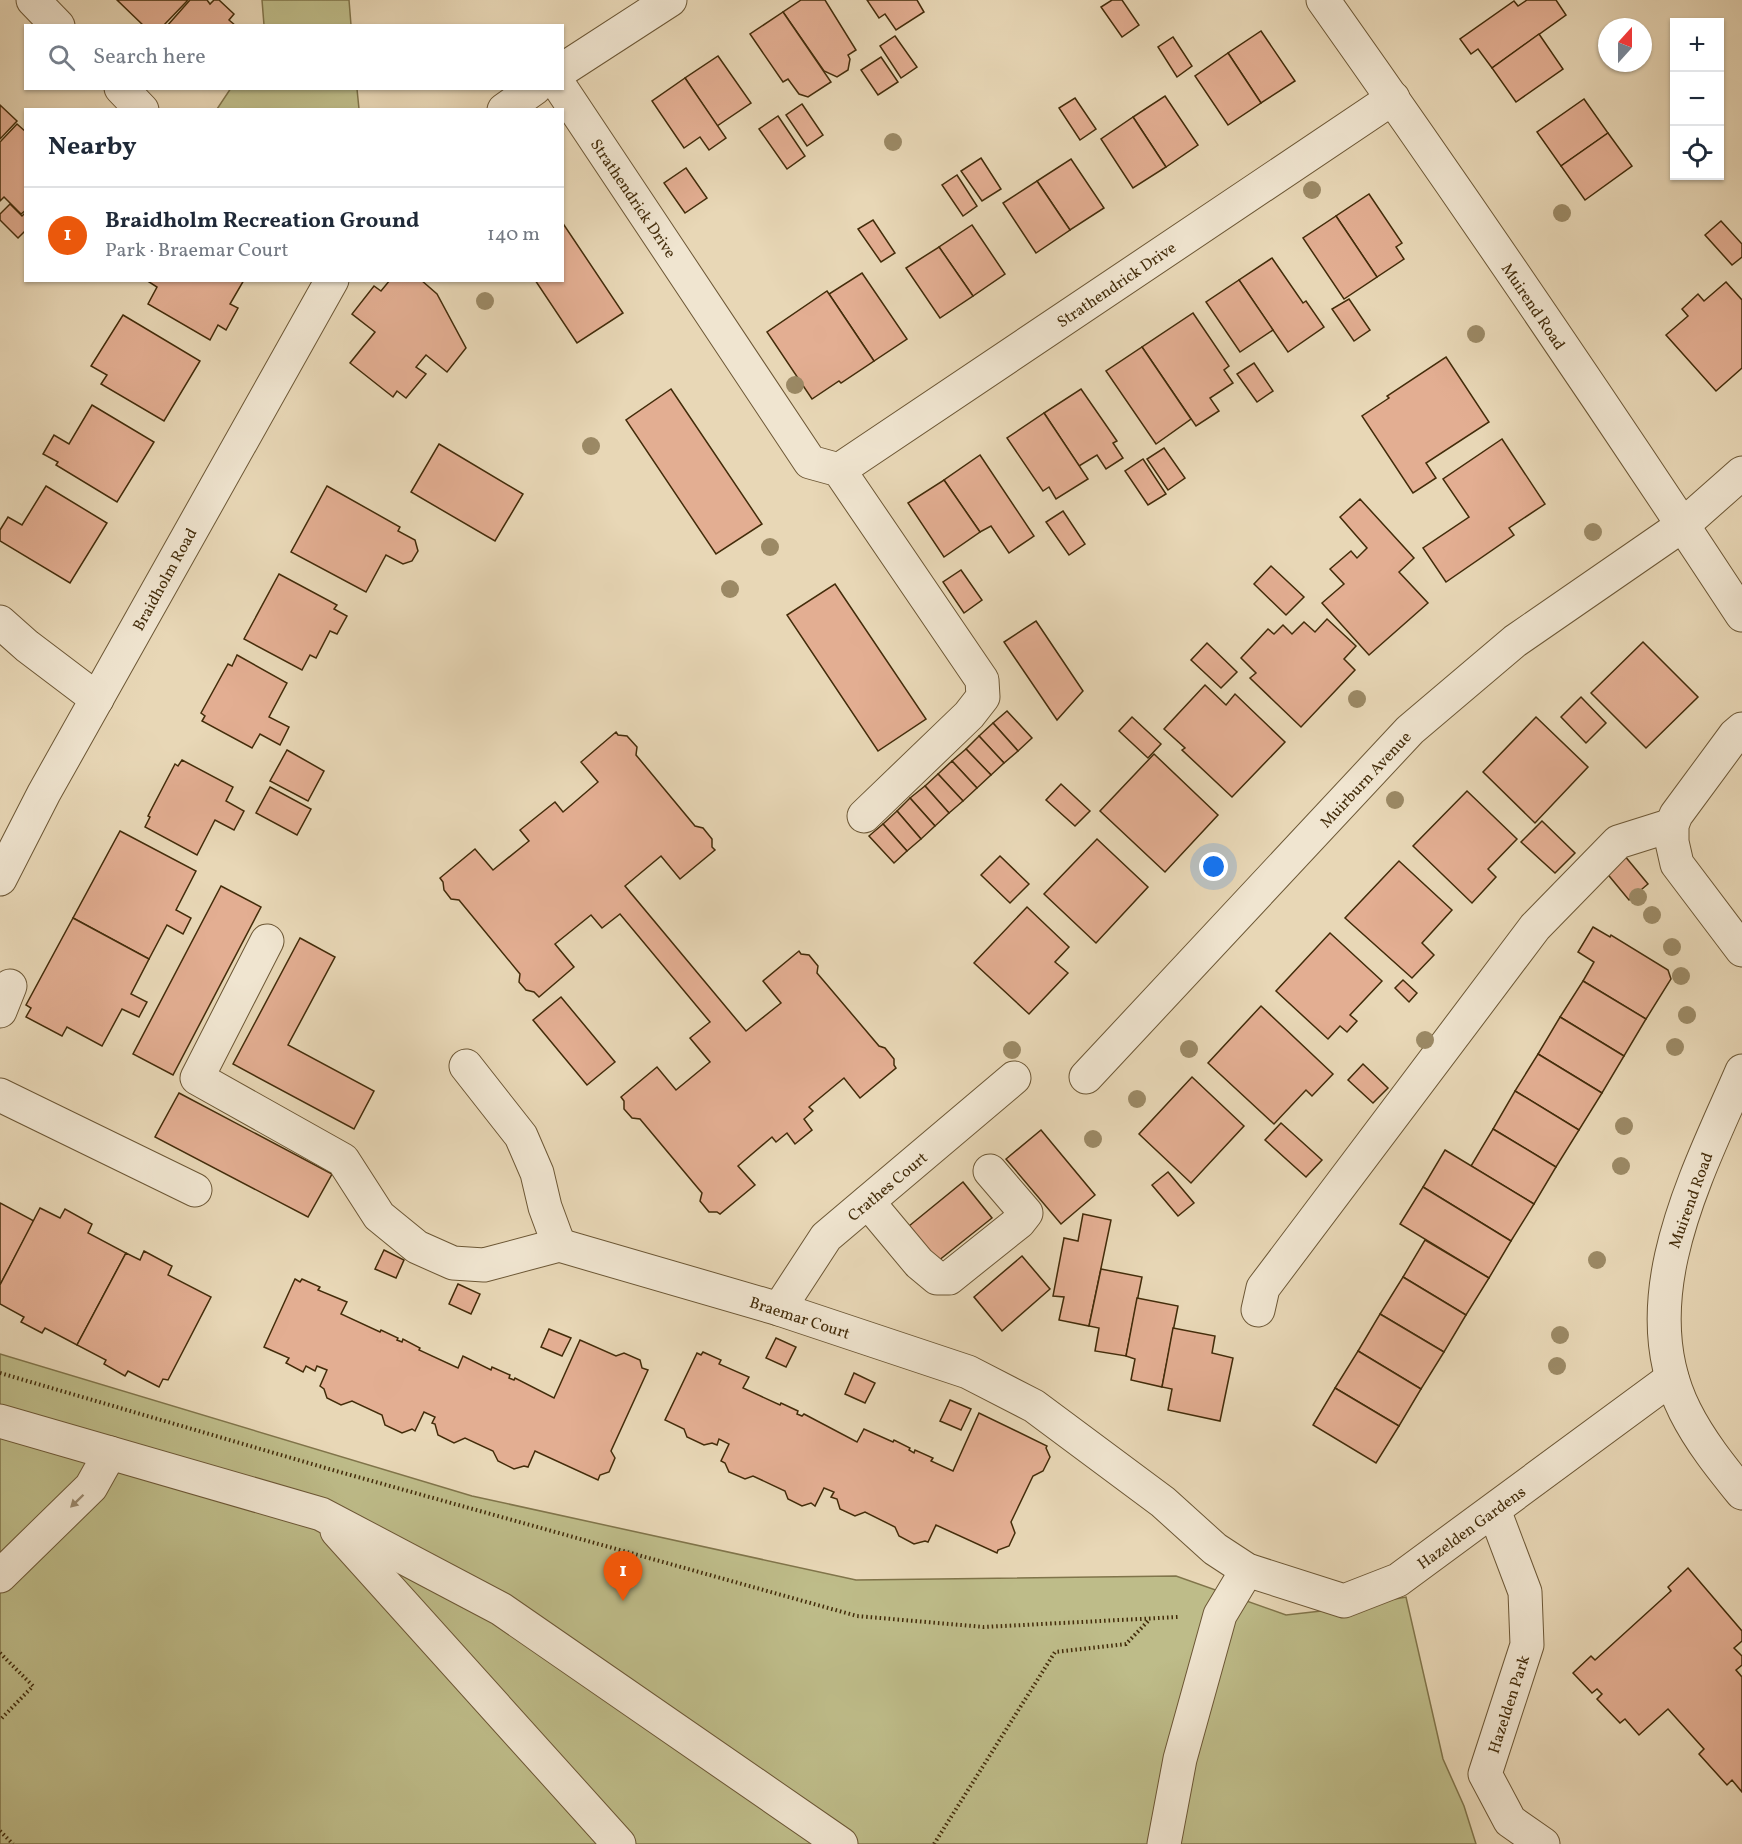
<!DOCTYPE html>
<meta charset="utf-8">
<style>
body{margin:0;font-family:Vollkorn,serif;background:#f6f6f7;color:#1f2937}
.controls{position:absolute;right:18px;top:18px;display:grid;overflow:hidden;border-radius:0px;box-shadow:0 2px 4px #0004}
.controls button{width:54px;height:54px;display:grid;place-items:center;padding:0;border:0;border-bottom:2px solid #e0e1e3;background:#fff;color:#1f2937;font:30px sans-serif}
.compass{position:absolute;left:1598px;top:18px;width:54px;height:54px;border-radius:50%;background:#fff;box-shadow:0 2px 4px #0004;rotate:21deg}
.you{position:absolute;left:1214px;top:867px;width:21px;height:21px;margin:-15px;border:4px solid #fff;border-radius:50%;background:#1a73e8;box-shadow:0 0 0 9px #1a73e833}
.badge{display:grid;place-items:center;width:39px;height:39px;border-radius:50%;background:#ea580c;color:#fff;font-size:20px;font-weight:700}
.pin{position:absolute;translate:-50% -50px;filter:drop-shadow(0 2px 3px #0008)}
.pin::after{content:'';position:absolute;top:32px;width:21px;height:18px;background:inherit;clip-path:polygon(0 0,100% 0,50% 100%)}
.list{margin:0;padding:0;list-style:none}
h2{display:flex;justify-content:space-between;align-items:center;height:78px;margin:0;padding:0 24px;font-size:26px}
h2 small{font-size:20px;font-weight:400;color:#747a83}
.list li{display:grid;grid-template-columns:39px 1fr auto;gap:18px;align-items:center;box-sizing:border-box;height:96px;padding:0 24px;border-top:2px solid #e0e1e3}
.list b{display:block;font-size:22px;white-space:nowrap}
.list p{margin:0;font-size:20px;white-space:nowrap;color:#747a83}
.list em{font-size:20px;font-style:normal;color:#747a83}
.icon{flex:none;width:33px;height:33px;fill:none;stroke:currentColor;stroke-width:2;stroke-linecap:round;stroke-linejoin:round}
.map{position:relative;flex:none;width:1742px;height:1844px;overflow:hidden}
.search{position:absolute;background:#fff;box-shadow:0 2px 4px #0004;left:24px;top:24px;width:540px;height:66px;display:flex;align-items:center;gap:15px;box-sizing:border-box;padding:0 21px;border-radius:0px;color:#747a83;font-size:22px}
.panel{position:absolute;background:#fff;box-shadow:0 2px 4px #0004;left:24px;top:108px;width:540px;height:174px;border-radius:0px}
.map>svg:first-child{display:block}
</style>
<div class="map">
<svg width="1742" height="1844" viewBox="0 0 1742 1844">
<rect width="100%" height="100%" fill="#e8d7b6"/>
<filter id="stains"><feTurbulence type="fractalNoise" baseFrequency=".00333" numOctaves="4"/><feColorMatrix values="0 0 0 0 .2 0 0 0 0 .09 0 0 0 0 .02 0 0 0 .5 -.17"/></filter>
<radialGradient id="worn" r=".72"><stop offset=".6" stop-color="#630" stop-opacity="0"/><stop offset="1" stop-color="#630" stop-opacity=".3"/></radialGradient>
<!-- green -->
<g fill="#bebc89" stroke="#80744a" stroke-width="1.5">
<path d="M262 0H349L351 25H264Z"/>
<path d="M231 88 357 89 359 109H217Z"/>
<path d="M0 1354 472 1496 856 1580 1176 1576 1286 1615 1339 1609 1406 1597 1443 1759 1464 1806 1476 1844H0Z"/>
</g>
<!-- building -->
<g fill="#e3ae92" stroke="#432c0a" stroke-width="1.5">
<path d="M117 0H188L163 26H144Z"/>
<path d="M190 0H207L210 4 214 0H219L234 14 229 20 236 26H167Z"/>
<path d="M801 0H825L856 50 848 55 850 59 848 70 837 77 824 71 783 12Z"/>
<path d="M867 0H917L924 12 896 30 885 14 879 18Z"/>
<path d="M1112 0H1122L1139 25 1122 37 1101 7Z"/>
<path d="M1527 0H1556L1566 15 1492 68 1478 49 1471 54 1460 39 1514 1 1518 6Z"/>
<path d="M783 12 831 82 808 97 799 94 788 79 783 82 750 34Z"/>
<path d="M1261 31 1295 81 1261 103 1228 53Z"/>
<path d="M1539 34 1563 69 1516 102 1492 68Z"/>
<path d="M895 36 917 67 901 78 880 46Z"/>
<path d="M1173 37 1192 66 1177 77 1158 47Z"/>
<path d="M1228 53 1261 103 1228 125 1195 76Z"/>
<path d="M718 56 751 103 717 126 685 78Z"/>
<path d="M881 57 898 82 878 95 861 70Z"/>
<path d="M685 78 726 138 709 150 700 137 684 148 652 101Z"/>
<path d="M1165 96 1198 145 1166 167 1133 117Z"/>
<path d="M1075 98 1096 129 1080 140 1059 108Z"/>
<path d="M1584 99 1608 133 1561 166 1537 132Z"/>
<path d="M802 104 823 135 807 146 786 115Z"/>
<path d="M0 105 17 121 0 139Z"/>
<path d="M778 116 805 156 787 169 759 129Z"/>
<path d="M1133 117 1166 167 1133 188 1101 139Z"/>
<path d="M17 124 26 132V210L21 214 4 197 0 201V142Z"/>
<path d="M1608 133 1632 166 1585 200 1561 166Z"/>
<path d="M981 158 1001 189 982 201 961 171Z"/>
<path d="M1071 159 1104 208 1070 230 1037 181Z"/>
<path d="M686 168 707 198 685 213 664 183Z"/>
<path d="M957 175 977 206 963 216 942 185Z"/>
<path d="M1037 181 1070 230 1036 253 1003 203Z"/>
<path d="M1369 194 1402 243 1396 247 1404 259 1377 277 1336 216Z"/>
<path d="M10 204 22 216 26 212V230L18 238 0 220V214Z"/>
<path d="M1336 216 1377 277 1344 299 1303 238Z"/>
<path d="M873 220 895 253 881 262 858 229Z"/>
<path d="M1721 221 1742 244V257L1732 265 1705 235Z"/>
<path d="M562 222 623 313 577 343 535 280H562Z"/>
<path d="M972 225 1005 274 973 296 939 247Z"/>
<path d="M939 247 973 296 940 318 906 268Z"/>
<path d="M1272 258 1303 303 1306 301 1324 327 1288 352 1239 280Z"/>
<path d="M862 273 907 339 874 361 829 294Z"/>
<path d="M146 280H244L230 304 238 308 226 330 218 325 210 340 148 304 157 287Z"/>
<path d="M390 280H421L437 294 466 348 447 372 426 355 416 367 426 374 406 398 397 391 393 397 350 363 375 332 352 314 374 286 381 291Z"/>
<path d="M1239 280 1273 330 1240 352 1206 302Z"/>
<path d="M1726 282 1742 300V368L1716 391 1666 335 1688 316 1682 309 1698 294 1704 301Z"/>
<path d="M827 291 874 361 841 383 839 381 812 399 767 332Z"/>
<path d="M1349 299 1370 330 1354 341 1332 309Z"/>
<path d="M1193 313 1229 366 1224 370 1233 383 1210 398 1219 411 1196 426 1142 347Z"/>
<path d="M123 315 200 361 164 421 101 384 107 375 91 366Z"/>
<path d="M1142 347 1191 419 1156 444 1106 371Z"/>
<path d="M1446 357 1489 422 1426 463 1436 478 1413 493 1362 416 1389 398 1387 396Z"/>
<path d="M1254 363 1273 391 1257 402 1237 374Z"/>
<path d="M671 389 762 524 716 554 626 420Z"/>
<path d="M1081 389 1117 441 1113 443 1123 458 1106 469 1097 455 1079 466 1044 413Z"/>
<path d="M92 405 154 442 117 502 56 465 58 462 43 454 54 435 69 444Z"/>
<path d="M1044 413 1088 479 1056 499 1049 487 1043 491 1007 438Z"/>
<path d="M1502 439 1545 504 1509 528 1514 535 1446 582 1423 548 1469 517 1443 479Z"/>
<path d="M439 444 523 494 495 541 411 492Z"/>
<path d="M1164 448 1185 478 1168 490 1147 459Z"/>
<path d="M980 455 1034 536 1009 553 991 526 980 532 944 480Z"/>
<path d="M1143 459 1166 494 1148 505 1125 471Z"/>
<path d="M944 480 980 532 944 557 908 503Z"/>
<path d="M46 486 107 523 70 583 0 541V530L8 517 22 525Z"/>
<path d="M327 486 400 527 398 531 415 540 418 551 412 561 403 564 386 555 366 592 291 552Z"/>
<path d="M1360 499 1414 558 1399 572 1428 603 1369 655 1322 603 1344 584 1330 569 1351 551 1357 558 1367 548 1340 517Z"/>
<path d="M1063 511 1085 544 1069 555 1046 522Z"/>
<path d="M1271 566 1304 597 1286 615 1254 584Z"/>
<path d="M961 570 982 600 964 613 943 582Z"/>
<path d="M279 574 337 605 334 609 347 616 337 634 330 631 316 658 310 655 302 670 244 639Z"/>
<path d="M835 584 926 719 878 751 787 615Z"/>
<path d="M1327 619 1356 646 1344 659 1355 670 1301 727 1250 678 1256 673 1241 658 1268 629 1274 634 1283 625 1292 634 1304 622 1315 632Z"/>
<path d="M1036 621 1083 691 1057 720 1004 642Z"/>
<path d="M1643 642 1698 697 1646 748 1591 693Z"/>
<path d="M1207 643 1237 672 1221 688 1191 660Z"/>
<path d="M237 655 287 683 269 717 289 727 280 745 260 734 252 748 202 721 205 716 201 713 228 664 232 666Z"/>
<path d="M1205 685 1226 705 1235 694 1285 742 1232 797 1182 750 1185 748 1164 729Z"/>
<path d="M1581 697 1606 723 1586 743 1561 717Z"/>
<path d="M1007 711 1032 738 1018 751 993 723Z"/>
<path d="M1132 717 1161 744 1148 758 1119 731Z"/>
<path d="M1536 717 1588 767 1535 823 1483 772Z"/>
<path d="M993 723 1018 751 1004 763 979 736Z"/>
<path d="M616 732 618 735 627 736 637 747 636 755 695 826 703 828 712 839V847L715 850 680 879 661 856 625 886 746 1031 781 1003 763 981 799 951 801 954 809 955 818 966 817 973 879 1046 885 1048 894 1059V1065L896 1068 860 1098 844 1078 809 1107 813 1111 804 1119 812 1130 795 1144 787 1133 776 1142 772 1137 738 1166 755 1185 720 1214 717 1212H709L700 1201 702 1193 640 1119 632 1118 624 1109V1101L621 1097 657 1067 676 1090 710 1062 690 1038 710 1022 620 914 602 928 591 915 555 944 574 967 539 997 534 992 526 990 519 982 520 974 459 900 451 899 444 890 443 882 440 878 475 849 493 870 529 841 520 830 555 802 563 812 598 782 581 762Z"/>
<path d="M979 736 1004 763 991 775 966 749Z"/>
<path d="M966 749 991 775 977 788 952 761Z"/>
<path d="M287 750 324 771 308 801 270 781Z"/>
<path d="M1154 754 1218 815 1165 872 1100 811Z"/>
<path d="M182 760 233 787 226 801 244 811 234 830 215 820 197 855 145 827 150 817 148 816 175 764 178 766Z"/>
<path d="M952 761 977 788 963 801 938 774Z"/>
<path d="M938 774 963 801 949 813 925 786Z"/>
<path d="M1061 784 1090 811 1075 826 1046 800Z"/>
<path d="M925 786 949 813 935 826 910 798Z"/>
<path d="M270 787 311 809 297 835 256 813Z"/>
<path d="M1467 791 1517 839 1488 869 1496 877 1472 903 1413 846Z"/>
<path d="M910 798 935 826 921 839 897 811Z"/>
<path d="M897 811 921 839 907 851 883 824Z"/>
<path d="M1542 821 1575 853 1555 873 1521 842Z"/>
<path d="M883 824 907 851 894 863 869 836Z"/>
<path d="M120 831 196 871 176 910 191 918 183 934 167 925 149 959 73 918Z"/>
<path d="M1097 839 1148 887 1096 943 1044 894Z"/>
<path d="M1624 855 1648 884 1629 900 1605 871Z"/>
<path d="M1000 856 1029 884 1010 903 981 875Z"/>
<path d="M1399 861 1452 910 1422 943 1434 955 1412 978 1345 918Z"/>
<path d="M221 886 261 907 173 1075 133 1054Z"/>
<path d="M1027 907 1069 947 1055 962 1068 973 1029 1014 974 963Z"/>
<path d="M73 918 149 959 131 994 147 1002 139 1017 122 1009 102 1046 67 1027 62 1036 26 1017 31 1008 26 1005Z"/>
<path d="M1593 927 1610 937 1611 935 1668 970 1671 979 1646 1019 1583 981 1594 962 1578 952Z"/>
<path d="M1330 933 1382 981 1350 1015 1357 1021 1347 1032 1340 1026 1328 1039 1276 991Z"/>
<path d="M300 938 335 957 288 1045 374 1091 354 1129 233 1064Z"/>
<path d="M1403 980 1417 993 1409 1002 1395 988Z"/>
<path d="M1583 981 1646 1019 1624 1056 1560 1017Z"/>
<path d="M561 997 615 1062 587 1085 533 1020Z"/>
<path d="M1261 1006 1333 1074 1312 1096 1306 1090 1274 1124 1208 1063Z"/>
<path d="M1560 1017 1624 1056 1602 1093 1538 1054Z"/>
<path d="M1538 1054 1602 1093 1579 1130 1515 1091Z"/>
<path d="M1363 1064 1388 1088 1373 1103 1348 1080Z"/>
<path d="M1192 1077 1244 1126 1191 1183 1139 1134Z"/>
<path d="M1515 1091 1579 1130 1556 1167 1493 1129Z"/>
<path d="M179 1093 332 1174 308 1217 155 1137Z"/>
<path d="M1281 1123 1322 1160 1306 1177 1265 1140Z"/>
<path d="M1493 1129 1556 1167 1534 1204 1471 1166Z"/>
<path d="M1041 1130 1095 1195 1061 1224 1006 1159Z"/>
<path d="M1445 1150 1534 1204 1511 1241 1423 1187Z"/>
<path d="M1168 1172 1194 1203 1178 1216 1152 1185Z"/>
<path d="M963 1182 992 1218 938 1261 909 1226Z"/>
<path d="M1423 1187 1511 1241 1489 1278 1400 1224Z"/>
<path d="M0 1203 34 1221 0 1285Z"/>
<path d="M40 1208 60 1218 65 1209 92 1224 88 1233 126 1253 77 1345 45 1328 42 1333 21 1322 24 1317 0 1304V1285Z"/>
<path d="M1083 1214 1111 1220 1089 1326 1059 1320 1064 1297 1053 1296 1064 1238 1078 1241Z"/>
<path d="M1425 1240 1489 1278 1466 1315 1403 1277Z"/>
<path d="M384 1250 404 1260 396 1278 375 1269Z"/>
<path d="M144 1251 172 1266 168 1275 211 1297 168 1380 163 1379 159 1387 128 1371 125 1376 104 1364 106 1360 77 1345 126 1253 140 1260Z"/>
<path d="M1022 1256 1050 1289 1002 1331 974 1297Z"/>
<path d="M1101 1269 1142 1277 1126 1356 1095 1351 1099 1328 1089 1326Z"/>
<path d="M1403 1277 1466 1315 1444 1352 1380 1314Z"/>
<path d="M295 1279 300 1282 302 1279 320 1287 318 1290 347 1302 341 1314 380 1332 381 1330 398 1338 397 1340 402 1342 403 1339 420 1348 419 1350 458 1368 463 1356 491 1370 492 1367 510 1375 509 1378 514 1380 515 1378 554 1398 580 1340 616 1356 624 1353 640 1360 642 1368 648 1370 611 1451 615 1458 609 1472 600 1475 598 1480 535 1451 528 1467 524 1466 514 1469 498 1461 493 1451 465 1438 454 1443 438 1435 435 1424 432 1423 435 1417 424 1412 415 1431 412 1429 402 1433 385 1425 382 1415 352 1401 341 1405 327 1398 324 1389 320 1386 327 1370 317 1366 315 1371 306 1366 303 1372 286 1363 289 1358 264 1347Z"/>
<path d="M458 1284 480 1294 471 1314 449 1304Z"/>
<path d="M1137 1298 1178 1306 1162 1387 1131 1380 1135 1359 1126 1356Z"/>
<path d="M1380 1314 1444 1352 1421 1389 1358 1351Z"/>
<path d="M1173 1328 1215 1336 1212 1353 1233 1358 1220 1421 1168 1410 1172 1389 1162 1387Z"/>
<path d="M549 1329 571 1338 562 1356 541 1347Z"/>
<path d="M776 1338 796 1347 786 1367 766 1358Z"/>
<path d="M1358 1351 1421 1389 1399 1426 1335 1388Z"/>
<path d="M703 1352 721 1360 719 1364 749 1377 743 1388 780 1405 781 1403 798 1411 797 1414 802 1416 804 1414 857 1442 864 1429 893 1442 894 1440 910 1448 909 1450 914 1453 915 1450 933 1458 931 1461 953 1471 979 1413 1047 1446 1046 1448 1050 1457 1043 1471 1033 1476 1011 1522 1015 1533 1009 1546 998 1550 997 1553 936 1525 928 1542 925 1541 914 1544 899 1536 895 1527 865 1512 855 1516 840 1509 837 1499 831 1497 834 1492 824 1488 815 1506 811 1503 802 1506 788 1499 785 1491 753 1476 745 1479 729 1472 725 1463 721 1461 729 1444 719 1439 717 1445 712 1443 704 1445 687 1437 684 1429 665 1420 697 1353 701 1355Z"/>
<path d="M854 1373 875 1383 865 1403 845 1394Z"/>
<path d="M1335 1388 1399 1426 1376 1463 1313 1425Z"/>
<path d="M950 1400 971 1409 961 1430 940 1421Z"/>
<path d="M1688 1568 1742 1631V1641L1734 1648 1742 1656V1665L1736 1670 1742 1677V1792L1732 1780 1727 1785 1699 1754 1704 1749 1668 1709 1639 1735 1625 1719 1620 1723 1597 1699 1602 1694 1597 1689 1592 1693 1573 1673 1591 1656 1595 1660 1671 1591 1668 1587Z"/>
</g>
<g fill="none" stroke-linecap="round" stroke-linejoin="round">
<!-- minor casing -->
<g stroke="#6c5735" stroke-width="35">
<g id="minor">
<path d="M33 0 58 26"/>
<path d="M1323 0C1466 202 1606 408 1742 615"/>
<path d="M562 70 670 0"/>
<path d="M121 88 142 110"/>
<path d="M561 88 810 462 839 470 982 680 983 697 969 715 864 816"/>
<path d="M504 110 535 88"/>
<path d="M839 470 1393 98"/>
<path d="M0 622 27 646 97 699"/>
<path d="M1742 729 1735 735 1676 815 1672 825V842L1677 864 1742 950"/>
<path d="M0 879 44 793 332 280"/>
<path d="M267 941 197 1078 343 1160 379 1216 417 1247 453 1263 484 1265 559 1245"/>
<path d="M0 1011 10 986"/>
<path d="M466 1066 521 1136 537 1173 545 1207 559 1245"/>
<path d="M1742 1071C1698 1173 1629 1300 1685 1411 1700 1441 1721 1467 1742 1493"/>
<path d="M1086 1077 1410 730 1515 641 1683 525 1742 473"/>
<path d="M0 1095 195 1190"/>
<path d="M868 1202 919 1263 937 1278H949L1019 1222 1026 1213 990 1171"/>
<path d="M559 1245 779 1309 968 1372 1034 1406 1163 1502 1215 1549 1247 1570 1344 1601 1398 1580 1672 1378"/>
<path d="M779 1309 826 1237 1014 1078"/>
<path d="M1258 1310 1263 1288 1535 927 1618 842 1672 825"/>
<path d="M0 1421 321 1514 501 1609 841 1844"/>
<path d="M1494 1510 1525 1592 1527 1645 1485 1774 1510 1821 1543 1844"/>
<path d="M337 1531 619 1844"/>
<path d="M0 1576 91 1487 110 1453"/>
<path d="M1164 1844 1180 1759 1220 1615 1247 1570"/>
</g>
</g>
<!-- path -->
<g stroke="#432c0a" stroke-width="4" stroke-dasharray="1.5 3" stroke-linecap="butt">
<path d="M0 1373 329 1469 857 1616 984 1627 1178 1617"/>
<path d="M0 1653 33 1686 0 1720"/>
<path d="M0 1831 13 1844"/>
<path d="M934 1844 1055 1652 1126 1644 1150 1619"/>
</g>
<!-- minor -->
<use href="#minor" stroke="#f0e5d0" stroke-width="33"/>
</g>
<!-- trees -->
<g fill="#9b8965">
<circle cx="893" cy="142" r="9"/>
<circle cx="1312" cy="190" r="9"/>
<circle cx="1562" cy="213" r="9"/>
<circle cx="485" cy="301" r="9"/>
<circle cx="1476" cy="334" r="9"/>
<circle cx="795" cy="385" r="9"/>
<circle cx="591" cy="446" r="9"/>
<circle cx="1593" cy="532" r="9"/>
<circle cx="770" cy="547" r="9"/>
<circle cx="730" cy="589" r="9"/>
<circle cx="1357" cy="699" r="9"/>
<circle cx="1395" cy="800" r="9"/>
<circle cx="1638" cy="897" r="9"/>
<circle cx="1652" cy="915" r="9"/>
<circle cx="1672" cy="947" r="9"/>
<circle cx="1681" cy="976" r="9"/>
<circle cx="1687" cy="1015" r="9"/>
<circle cx="1425" cy="1040" r="9"/>
<circle cx="1675" cy="1047" r="9"/>
<circle cx="1189" cy="1049" r="9"/>
<circle cx="1012" cy="1050" r="9"/>
<circle cx="1137" cy="1099" r="9"/>
<circle cx="1624" cy="1126" r="9"/>
<circle cx="1093" cy="1139" r="9"/>
<circle cx="1621" cy="1166" r="9"/>
<circle cx="1597" cy="1260" r="9"/>
<circle cx="1560" cy="1335" r="9"/>
<circle cx="1557" cy="1366" r="9"/>
</g>
<!-- one-way arrows -->
<defs><path id="oneway-solid" d="M-6-.8H1V-3.2L6.5 0L1 3.2V.8H-6Z" transform="scale(1.5)"/></defs>
<use fill="#9a886d" href="#oneway-solid" transform="translate(77 1501) rotate(136)"/>
<g text-anchor="middle" stroke-width="6" stroke-linejoin="round" paint-order="stroke">
<!-- street labels -->
<g font-size="16" fill="#432c0a" stroke="#f0e5d0">
<text transform="translate(634 198) rotate(56)" y="6">Strathendrick Drive</text>
<text transform="translate(1116 284) rotate(-34)" y="6">Strathendrick Drive</text>
<text transform="translate(1534 306) rotate(56)" y="6">Muirend Road</text>
<text transform="translate(164 579) rotate(-61)" y="6">Braidholm Road</text>
<text transform="translate(1365 779) rotate(-47)" y="6">Muirburn Avenue</text>
<text transform="translate(887 1186) rotate(-40)" y="6">Crathes Court</text>
<text transform="translate(1690 1200) rotate(-70)" y="6">Muirend Road</text>
<text transform="translate(800 1317) rotate(18)" y="6">Braemar Court</text>
<text transform="translate(1471 1527) rotate(-36)" y="6">Hazelden Gardens</text>
<text transform="translate(1508 1704) rotate(-72)" y="6">Hazelden Park</text>
</g>
</g>
<rect width="100%" height="100%" filter="url(#stains)"/>
<rect width="100%" height="100%" fill="url(#worn)"/>
</svg>
<div class="controls">
<button>+</button>
<button>−</button>
<button><svg class="icon" aria-label="locate" viewBox="0 0 24 24"><circle cx="12" cy="12" r="6"/><path d="M12 2v4M12 18v4M2 12h4M18 12h4"/></svg></button>
</div>
<svg class="compass" viewBox="-18 -18 36 36"><path d="M0-13l5 13h-10z" fill="#e53935"/><path d="M0 13l5-13h-10z" fill="#747a83"/></svg>
<div class="you"></div>
<div class="pin badge" style="left:623px;top:1601px">1</div>
<div class="search"><svg class="icon" aria-label="search" viewBox="0 0 24 24"><circle cx="10" cy="10" r="6"/><path d="M15 15l6 6"/></svg>Search here</div>
<section class="panel">
<h2>Nearby<small></small></h2>
<ul class="list">
<li><span class="badge">1</span><div><b>Braidholm Recreation Ground</b><p>Park · Braemar Court</p></div><em>140 m</em></li>
</ul>
</section>
</div>
